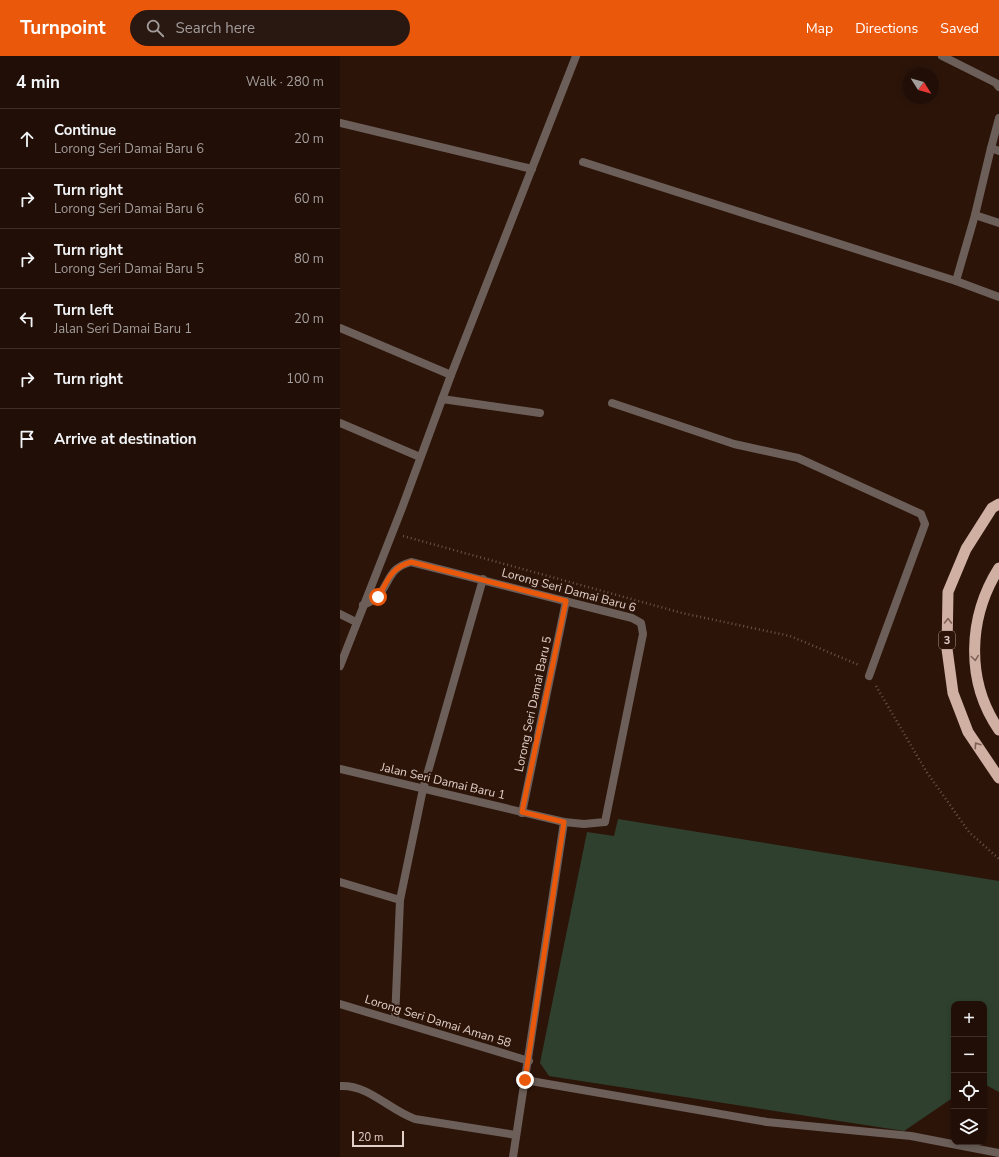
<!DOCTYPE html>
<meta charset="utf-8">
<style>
body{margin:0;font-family:"Nunito Sans",sans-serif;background:#291811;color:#f1f3f6}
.controls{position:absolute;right:12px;bottom:12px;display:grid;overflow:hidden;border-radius:8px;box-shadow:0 2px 6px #0003}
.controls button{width:36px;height:36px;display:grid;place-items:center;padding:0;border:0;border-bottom:1px solid #3e2f28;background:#210f07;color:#f1f3f6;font:20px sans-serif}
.compass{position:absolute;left:563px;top:12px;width:36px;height:36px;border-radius:50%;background:#210f07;box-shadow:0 2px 6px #0003;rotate:127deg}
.scale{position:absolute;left:12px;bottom:10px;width:52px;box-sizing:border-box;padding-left:4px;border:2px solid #e1cfc8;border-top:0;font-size:11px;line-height:14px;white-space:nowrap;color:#e1cfc8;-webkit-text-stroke:3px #2c1409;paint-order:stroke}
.stop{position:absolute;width:12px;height:12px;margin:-9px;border:3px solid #ea580c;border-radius:50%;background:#fff}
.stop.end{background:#ea580c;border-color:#fff;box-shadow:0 1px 4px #0008}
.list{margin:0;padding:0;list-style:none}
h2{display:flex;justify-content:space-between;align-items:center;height:52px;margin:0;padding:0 16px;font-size:17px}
h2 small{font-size:13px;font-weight:400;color:#a29c9b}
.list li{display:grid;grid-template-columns:26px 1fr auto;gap:12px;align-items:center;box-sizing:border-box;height:60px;padding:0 16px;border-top:1px solid #3e2f28}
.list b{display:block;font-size:15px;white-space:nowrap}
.list p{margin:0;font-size:13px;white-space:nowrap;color:#a29c9b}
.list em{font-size:13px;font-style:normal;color:#a29c9b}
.icon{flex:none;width:22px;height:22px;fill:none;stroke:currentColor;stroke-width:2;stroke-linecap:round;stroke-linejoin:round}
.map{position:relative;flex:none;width:659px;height:1101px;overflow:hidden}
header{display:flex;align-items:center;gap:24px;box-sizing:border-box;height:56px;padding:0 20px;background:#ea580c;color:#fff}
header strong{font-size:19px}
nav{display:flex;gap:22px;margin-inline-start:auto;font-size:14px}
.search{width:280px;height:36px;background:#291811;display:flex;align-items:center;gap:10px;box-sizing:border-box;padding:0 14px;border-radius:22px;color:#a29c9b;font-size:15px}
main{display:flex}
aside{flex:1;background:#210f07}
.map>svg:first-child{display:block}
</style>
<header>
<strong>Turnpoint</strong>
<div class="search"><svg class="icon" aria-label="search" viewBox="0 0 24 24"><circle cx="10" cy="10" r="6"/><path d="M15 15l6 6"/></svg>Search here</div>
<nav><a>Map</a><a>Directions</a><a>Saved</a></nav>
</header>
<main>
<aside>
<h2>4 min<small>Walk · 280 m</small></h2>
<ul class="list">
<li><svg class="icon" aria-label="ahead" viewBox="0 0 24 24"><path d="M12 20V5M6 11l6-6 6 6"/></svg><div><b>Continue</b><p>Lorong Seri Damai Baru 6</p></div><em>20 m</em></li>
<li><svg class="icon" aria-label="right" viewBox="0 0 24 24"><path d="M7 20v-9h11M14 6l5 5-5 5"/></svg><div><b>Turn right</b><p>Lorong Seri Damai Baru 6</p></div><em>60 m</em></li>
<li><svg class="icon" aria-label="right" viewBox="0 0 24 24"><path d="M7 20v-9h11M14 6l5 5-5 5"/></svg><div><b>Turn right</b><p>Lorong Seri Damai Baru 5</p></div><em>80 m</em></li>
<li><svg class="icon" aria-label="left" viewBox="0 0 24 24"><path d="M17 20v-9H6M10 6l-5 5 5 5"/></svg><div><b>Turn left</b><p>Jalan Seri Damai Baru 1</p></div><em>20 m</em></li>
<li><svg class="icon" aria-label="right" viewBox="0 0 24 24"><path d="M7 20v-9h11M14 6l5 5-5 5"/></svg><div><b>Turn right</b></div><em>100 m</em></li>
<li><svg class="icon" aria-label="arrive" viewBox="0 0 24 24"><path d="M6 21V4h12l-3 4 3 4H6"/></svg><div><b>Arrive at destination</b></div></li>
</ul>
</aside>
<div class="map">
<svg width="659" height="1101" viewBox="0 0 659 1101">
<rect width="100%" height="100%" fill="#2c1409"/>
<!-- green -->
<path fill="#2f412e" d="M278 763 659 825V1036L644 1028V948H614V1041L564 1075 209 1020 200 1007 247 776 274 780Z"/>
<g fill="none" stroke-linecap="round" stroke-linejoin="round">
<!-- path -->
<g stroke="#6b554b" stroke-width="2.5" stroke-dasharray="1 3" stroke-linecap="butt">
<path d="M63 480 342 557 450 580 519 609"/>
<path d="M536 630 586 715 629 776 659 803"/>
</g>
<!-- service -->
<g stroke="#6c5f59" stroke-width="8">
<path d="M602 0 656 27 659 31"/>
<path d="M0 67 192 113"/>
<path d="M651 92 659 62"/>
<path d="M659 95 651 92 635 159 659 167"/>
<path d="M243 106 616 225 635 159"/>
<path d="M616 225 659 241"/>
<path d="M0 272 111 319 236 0"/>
<path d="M102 343 200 357"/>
<path d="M272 347 394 388 458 402 581 458 585 468 529 620"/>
<path d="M23 549C28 547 36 544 39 539 51 524 49 512 71 506L292 562 301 567 303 578 265 766 244 768 224 766"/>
<path d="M0 558 16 566"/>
<path d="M0 826 60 844"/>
<path d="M55 964 60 844 83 733 143 523"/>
<path d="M0 1030C28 1028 49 1054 75 1063L176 1079"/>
</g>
<!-- minor -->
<g stroke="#6c5f59" stroke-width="8">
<path d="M0 367 80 401"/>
<path d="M0 610 62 452 111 319"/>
<path d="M0 713 224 766 173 1101"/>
<path d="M182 757 226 545"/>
<path d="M0 948 189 1005"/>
<path d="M185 1024 427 1066 571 1080 659 1097"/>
</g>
<!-- trunk -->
<g stroke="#d0b0a3" stroke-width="11">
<path d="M659 448 652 452 626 493 608 536 607 593 613 637 628 676 659 722"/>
<path d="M659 512C628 561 625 625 659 674"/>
</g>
</g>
<!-- one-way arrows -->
<defs><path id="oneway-chevron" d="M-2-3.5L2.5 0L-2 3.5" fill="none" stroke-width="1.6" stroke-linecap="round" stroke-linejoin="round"/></defs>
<g stroke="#7e6256">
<use href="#oneway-chevron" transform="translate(608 565) rotate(-89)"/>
<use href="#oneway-chevron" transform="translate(635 602) rotate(82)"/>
<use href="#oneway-chevron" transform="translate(637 689) rotate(-124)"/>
</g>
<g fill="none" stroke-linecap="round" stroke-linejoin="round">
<!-- route -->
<path stroke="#ea580c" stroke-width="5" d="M38 541C48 525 50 512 71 506L226 545 182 756 224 766 185 1024"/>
</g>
<g text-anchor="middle" stroke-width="4" stroke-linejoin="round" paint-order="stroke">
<!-- shield labels -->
<rect fill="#2c1409" stroke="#ab978f" stroke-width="1" x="599" y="575" width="16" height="18" rx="3"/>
<g font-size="11" font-weight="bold" fill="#e1cfc8">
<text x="607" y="588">3</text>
</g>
<!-- street labels -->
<g font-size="12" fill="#e1cfc8" stroke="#2c1409">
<text transform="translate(229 534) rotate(15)" y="4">Lorong Seri Damai Baru 6</text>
<text transform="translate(193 648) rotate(-78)" y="4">Lorong Seri Damai Baru 5</text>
<text transform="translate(103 725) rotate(13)" y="4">Jalan Seri Damai Baru 1</text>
<text transform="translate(98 965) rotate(17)" y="4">Lorong Seri Damai Aman 58</text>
</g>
</g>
</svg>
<div class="controls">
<button>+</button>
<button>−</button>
<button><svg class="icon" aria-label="locate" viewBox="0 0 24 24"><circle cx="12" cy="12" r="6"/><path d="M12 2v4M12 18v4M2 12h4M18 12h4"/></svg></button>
<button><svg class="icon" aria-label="layers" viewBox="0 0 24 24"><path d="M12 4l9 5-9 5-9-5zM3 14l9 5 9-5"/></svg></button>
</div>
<svg class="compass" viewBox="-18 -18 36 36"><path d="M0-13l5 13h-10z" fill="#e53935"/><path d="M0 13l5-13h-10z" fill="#a29c9b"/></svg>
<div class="scale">20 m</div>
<div class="stop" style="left:38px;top:541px"></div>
<div class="stop end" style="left:185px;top:1024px"></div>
</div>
</main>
